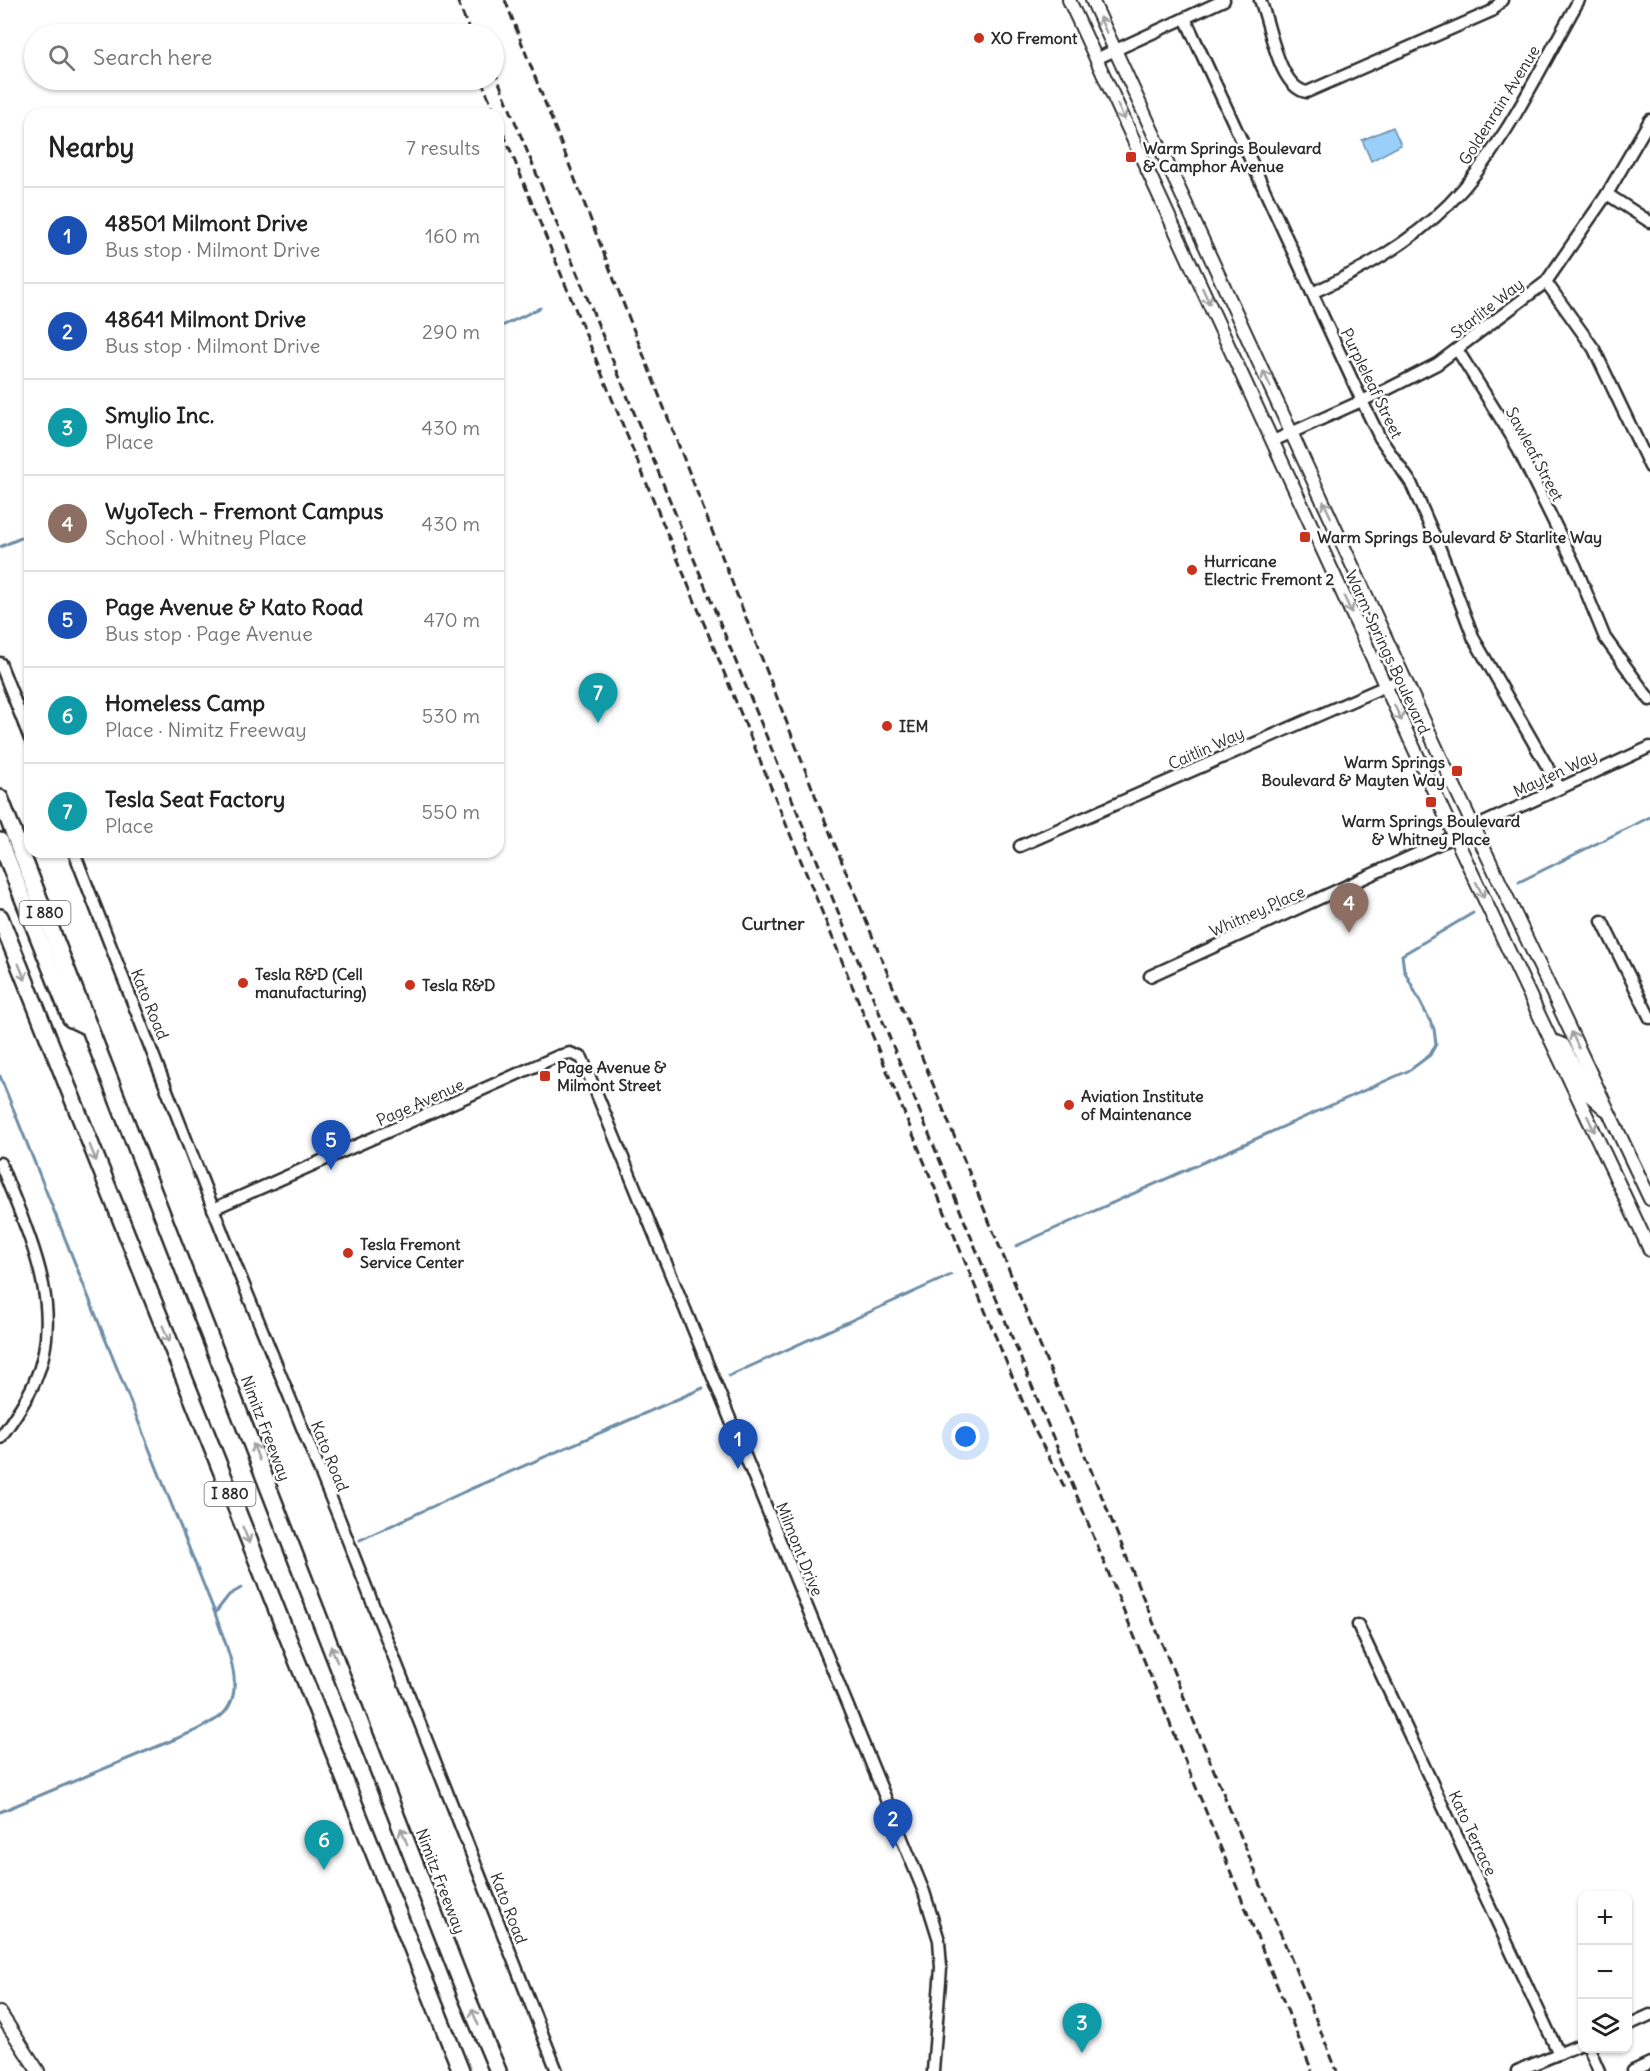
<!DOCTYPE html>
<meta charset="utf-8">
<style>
body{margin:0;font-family:Delius,sans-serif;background:#f6f6f6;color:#222}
.controls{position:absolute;right:18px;bottom:18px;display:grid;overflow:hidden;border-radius:12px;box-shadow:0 2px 4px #0004}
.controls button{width:54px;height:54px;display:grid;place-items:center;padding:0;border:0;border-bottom:2px solid #e0e0e0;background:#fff;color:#222;font:30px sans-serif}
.you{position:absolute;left:966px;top:1437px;width:21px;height:21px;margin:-15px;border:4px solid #fff;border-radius:50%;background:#1a73e8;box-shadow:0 0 0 9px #1a73e833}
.badge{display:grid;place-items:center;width:39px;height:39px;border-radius:50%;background:#c8321e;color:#fff;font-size:20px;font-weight:700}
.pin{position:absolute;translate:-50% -50px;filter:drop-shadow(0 2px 3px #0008)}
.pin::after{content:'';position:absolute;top:32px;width:21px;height:18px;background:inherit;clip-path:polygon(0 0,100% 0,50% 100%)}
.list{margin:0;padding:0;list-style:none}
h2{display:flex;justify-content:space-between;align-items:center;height:78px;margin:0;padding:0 24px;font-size:26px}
h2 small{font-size:20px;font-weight:400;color:#767676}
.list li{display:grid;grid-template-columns:39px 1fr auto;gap:18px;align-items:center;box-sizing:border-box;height:96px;padding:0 24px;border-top:2px solid #e0e0e0}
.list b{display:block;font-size:22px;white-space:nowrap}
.list p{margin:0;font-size:20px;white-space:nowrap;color:#767676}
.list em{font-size:20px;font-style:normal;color:#767676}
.icon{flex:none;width:33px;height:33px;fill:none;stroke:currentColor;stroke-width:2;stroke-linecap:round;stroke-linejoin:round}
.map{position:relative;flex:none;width:1650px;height:2071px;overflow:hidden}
.search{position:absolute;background:#fff;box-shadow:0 2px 4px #0004;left:24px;top:24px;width:480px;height:66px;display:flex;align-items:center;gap:15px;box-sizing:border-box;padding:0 21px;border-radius:33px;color:#767676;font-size:22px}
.panel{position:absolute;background:#fff;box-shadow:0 2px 4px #0004;left:24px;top:108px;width:480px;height:750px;border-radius:18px}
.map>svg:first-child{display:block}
</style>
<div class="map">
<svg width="1650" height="2071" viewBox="0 0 1650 2071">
<rect width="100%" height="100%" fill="#fff"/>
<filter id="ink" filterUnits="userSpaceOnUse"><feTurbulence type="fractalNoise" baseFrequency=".0167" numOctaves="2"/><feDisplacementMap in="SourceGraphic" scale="12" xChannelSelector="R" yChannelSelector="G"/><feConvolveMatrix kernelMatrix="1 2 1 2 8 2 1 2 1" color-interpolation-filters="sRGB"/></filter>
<g filter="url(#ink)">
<!-- water -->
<path fill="#99cff8" stroke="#6d8da6" stroke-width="1.5" d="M1393 127 1401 145 1371 161 1362 140Z"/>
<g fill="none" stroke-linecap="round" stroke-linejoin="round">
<!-- stream -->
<g stroke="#6d8da6" stroke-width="3">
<path d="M498 328 540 308"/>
<path d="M0 547 30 534"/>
<path d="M1519 882 1650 817"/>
<path d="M0 1076 215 1613C224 1643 250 1690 221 1716 215 1721 204 1725 197 1730L0 1812"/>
<path d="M1016 1246 1410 1070 1430 1055 1436 1044 1434 1029 1404 970 1402 955 1473 913"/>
<path d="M729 1376 951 1275"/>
<path d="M360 1540 466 1491 703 1388"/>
<path d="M215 1613 229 1595 241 1588"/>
</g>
<!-- minor casing -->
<g stroke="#2b2b2b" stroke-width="15">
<g id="minor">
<path d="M1260 0C1270 23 1278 88 1307 92L1492 11 1502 0"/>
<path d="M1185 18 1362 401 1380 438 1411 483 1440 549 1474 639 1559 787"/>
<path d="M1096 59 1224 0"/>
<path d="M1607 194 1650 222"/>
<path d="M1546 282 1594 349 1650 467"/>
<path d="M1312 293C1362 270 1410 243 1449 204 1505 147 1540 68 1579 0"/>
<path d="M1458 351 1512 437 1575 565 1605 638 1650 700"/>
<path d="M1273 441 1388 389 1437 364 1546 282 1607 194 1650 120"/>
<path d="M0 663 30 739"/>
<path d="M1020 846 1404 678"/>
<path d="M74 852 225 1239 339 1518 557 2071"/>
<path d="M1602 921 1650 1018"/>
<path d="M1150 976 1650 747"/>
<path d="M0 1163C27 1232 68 1309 34 1383 25 1403 13 1420 0 1438"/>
<path d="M213 1209 558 1056 570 1053 582 1058 924 1892 939 1940 941 1968 933 2071"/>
<path d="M1358 1625 1559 2054"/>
<path d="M1628 2025 1650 2015"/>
<path d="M1589 2048 1599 2071"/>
<path d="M1517 2071 1582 2044"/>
<path d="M1633 2071 1650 2063"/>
</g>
</g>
<!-- major casing -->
<g stroke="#2b2b2b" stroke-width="16">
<g id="major">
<path d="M1069 0 1455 837 1650 1250"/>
<path d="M1092 0 1441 758 1650 1199"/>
<path d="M1551 1040 1563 1045 1589 1095 1605 1109"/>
<path d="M0 2013 38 2071"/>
</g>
</g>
<!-- highway casing -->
<g stroke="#2b2b2b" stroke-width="20">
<g id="highway">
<path d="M0 798 466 1995 498 2071"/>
<path d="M0 841 71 1019 90 1028"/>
<path d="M0 917 461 2071"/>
</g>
</g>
<!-- minor -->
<use href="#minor" stroke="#fff" stroke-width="10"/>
<!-- major -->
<use href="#major" stroke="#fff" stroke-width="12"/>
<!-- highway -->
<use href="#highway" stroke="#fff" stroke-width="15"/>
<!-- rail -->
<g stroke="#2b2b2b" stroke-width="3" stroke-dasharray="9 4.5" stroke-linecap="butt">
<path d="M457 0 471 34"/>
<path d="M505 0 824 818 1337 2071"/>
<path d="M494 70 1312 2071"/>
<path d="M481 80 496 114"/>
<path d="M498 120 995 1335 1034 1429 1065 1488"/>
</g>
</g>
<!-- one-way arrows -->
<defs><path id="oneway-shaft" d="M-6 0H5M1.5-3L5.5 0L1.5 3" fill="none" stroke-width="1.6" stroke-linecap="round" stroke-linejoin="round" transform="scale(1.5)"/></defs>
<g stroke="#a0a0a0">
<use href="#oneway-shaft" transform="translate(1103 25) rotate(-114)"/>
<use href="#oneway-shaft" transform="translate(1121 112) rotate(65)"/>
<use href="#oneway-shaft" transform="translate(1206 296) rotate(65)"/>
<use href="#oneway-shaft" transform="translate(1267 379) rotate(-115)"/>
<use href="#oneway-shaft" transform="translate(1327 509) rotate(-115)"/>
<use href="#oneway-shaft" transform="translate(1348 605) rotate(65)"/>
<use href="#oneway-shaft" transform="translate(1398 713) rotate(65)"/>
<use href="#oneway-shaft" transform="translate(1480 890) rotate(64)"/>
<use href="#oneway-shaft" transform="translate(22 972) rotate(68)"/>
<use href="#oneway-shaft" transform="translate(1575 1040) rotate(-115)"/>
<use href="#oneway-shaft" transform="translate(1591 1124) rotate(65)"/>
<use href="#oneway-shaft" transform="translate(93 1153) rotate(68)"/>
<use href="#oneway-shaft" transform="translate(166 1334) rotate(68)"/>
<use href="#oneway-shaft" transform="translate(256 1452) rotate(-111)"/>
<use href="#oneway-shaft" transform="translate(246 1535) rotate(68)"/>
<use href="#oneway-shaft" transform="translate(334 1654) rotate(-111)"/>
<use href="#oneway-shaft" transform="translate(404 1836) rotate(-111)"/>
<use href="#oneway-shaft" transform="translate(475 2017) rotate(-113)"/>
</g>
</g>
<!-- markers -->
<g fill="#c8321e" stroke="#fff" stroke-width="2">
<circle cx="979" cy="38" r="6"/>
<rect x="1125" y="151" width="12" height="12" rx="3"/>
<rect x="1299" y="531" width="12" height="12" rx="3"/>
<circle cx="1192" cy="570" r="6"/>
<circle cx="887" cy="726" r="6"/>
<rect x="1451" y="765" width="12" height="12" rx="3"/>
<rect x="1425" y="796" width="12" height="12" rx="3"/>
<circle cx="243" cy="983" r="6"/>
<circle cx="410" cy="985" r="6"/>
<rect x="539" y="1070" width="12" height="12" rx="3"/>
<circle cx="1069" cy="1105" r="6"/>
<circle cx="348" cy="1253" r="6"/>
</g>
<g text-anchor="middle" stroke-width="5" stroke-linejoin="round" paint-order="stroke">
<!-- shield labels -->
<g fill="#fff" stroke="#6b6b6b" stroke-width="1.5">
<rect x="19.5" y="901" width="51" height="24" rx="4.5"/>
<rect x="204.5" y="1482" width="51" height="24" rx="4.5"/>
</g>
<g font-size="15" font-weight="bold" fill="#2b2b2b">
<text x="45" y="918">I 880</text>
<text x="230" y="1499">I 880</text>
</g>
<!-- poi labels -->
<g font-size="16" font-weight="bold" fill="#2b2b2b" stroke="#fff" text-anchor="start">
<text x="991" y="44">XO Fremont</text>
<text x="1143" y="154">Warm Springs Boulevard<tspan x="1143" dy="18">&amp; Camphor Avenue</tspan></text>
<text x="1317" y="543">Warm Springs Boulevard &amp; Starlite Way</text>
<text x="1204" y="567">Hurricane<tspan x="1204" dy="18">Electric Fremont 2</tspan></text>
<text x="899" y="732">IEM</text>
<text x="1445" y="768" text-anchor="end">Warm Springs<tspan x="1445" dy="18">Boulevard &amp; Mayten Way</tspan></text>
<text x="1431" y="827" text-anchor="middle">Warm Springs Boulevard<tspan x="1431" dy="18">&amp; Whitney Place</tspan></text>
<text x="255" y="980">Tesla R&amp;D (Cell<tspan x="255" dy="18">manufacturing)</tspan></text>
<text x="422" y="991">Tesla R&amp;D</text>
<text x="557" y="1073">Page Avenue &amp;<tspan x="557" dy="18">Milmont Street</tspan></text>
<text x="1081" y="1102">Aviation Institute<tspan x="1081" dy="18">of Maintenance</tspan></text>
<text x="360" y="1250">Tesla Fremont<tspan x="360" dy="18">Service Center</tspan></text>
</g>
<!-- street labels -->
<g font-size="16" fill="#2b2b2b" stroke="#fff">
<text transform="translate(1499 105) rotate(-58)" y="6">Goldenrain Avenue</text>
<text transform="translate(1487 308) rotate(-38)" y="6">Starlite Way</text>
<text transform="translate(1372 383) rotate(64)" y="6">Purpleleaf Street</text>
<text transform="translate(1535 454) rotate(62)" y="6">Sawleaf Street</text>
<text transform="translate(1388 652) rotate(65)" y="6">Warm Springs Boulevard</text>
<text transform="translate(1206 748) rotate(-24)" y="6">Caitlin Way</text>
<text transform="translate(1555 773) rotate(-25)" y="6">Mayten Way</text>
<text transform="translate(1257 911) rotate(-24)" y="6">Whitney Place</text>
<text transform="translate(150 1004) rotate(68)" y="6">Kato Road</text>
<text transform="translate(420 1102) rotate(-24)" y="6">Page Avenue</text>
<text transform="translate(266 1428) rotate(69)" y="6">Nimitz Freeway</text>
<text transform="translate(330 1456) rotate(68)" y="6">Kato Road</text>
<text transform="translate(800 1549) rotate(68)" y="6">Milmont Drive</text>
<text transform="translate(1473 1833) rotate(65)" y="6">Kato Terrace</text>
<text transform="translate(441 1881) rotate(69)" y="6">Nimitz Freeway</text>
<text transform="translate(509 1908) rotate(69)" y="6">Kato Road</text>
</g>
<!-- neighbourhood labels -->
<g font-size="18" font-weight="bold" fill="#2b2b2b" stroke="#fff">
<text x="773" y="930">Curtner</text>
</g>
</g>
</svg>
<div class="controls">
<button>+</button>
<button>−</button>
<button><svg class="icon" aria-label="layers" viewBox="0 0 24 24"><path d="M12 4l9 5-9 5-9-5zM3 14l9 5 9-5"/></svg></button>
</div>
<div class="you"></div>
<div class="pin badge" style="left:738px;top:1469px;background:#1a4fb4">1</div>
<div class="pin badge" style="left:893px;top:1849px;background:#1a4fb4">2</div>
<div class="pin badge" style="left:1082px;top:2053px;background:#0f9aa8">3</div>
<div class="pin badge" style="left:1349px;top:933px;background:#8d6e63">4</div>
<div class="pin badge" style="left:331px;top:1170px;background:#1a4fb4">5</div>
<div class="pin badge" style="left:324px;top:1870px;background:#0f9aa8">6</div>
<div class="pin badge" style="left:598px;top:723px;background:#0f9aa8">7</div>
<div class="search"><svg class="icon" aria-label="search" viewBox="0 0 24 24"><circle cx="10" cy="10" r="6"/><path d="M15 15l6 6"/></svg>Search here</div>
<section class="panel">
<h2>Nearby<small>7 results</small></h2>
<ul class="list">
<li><span class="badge" style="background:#1a4fb4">1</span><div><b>48501 Milmont Drive</b><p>Bus stop · Milmont Drive</p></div><em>160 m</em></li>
<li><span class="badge" style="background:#1a4fb4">2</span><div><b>48641 Milmont Drive</b><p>Bus stop · Milmont Drive</p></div><em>290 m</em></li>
<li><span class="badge" style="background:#0f9aa8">3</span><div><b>Smylio Inc.</b><p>Place</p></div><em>430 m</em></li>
<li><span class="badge" style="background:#8d6e63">4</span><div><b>WyoTech - Fremont Campus</b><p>School · Whitney Place</p></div><em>430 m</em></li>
<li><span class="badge" style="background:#1a4fb4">5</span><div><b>Page Avenue &amp; Kato Road</b><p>Bus stop · Page Avenue</p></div><em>470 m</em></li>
<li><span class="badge" style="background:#0f9aa8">6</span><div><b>Homeless Camp</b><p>Place · Nimitz Freeway</p></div><em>530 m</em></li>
<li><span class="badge" style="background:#0f9aa8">7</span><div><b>Tesla Seat Factory</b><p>Place</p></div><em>550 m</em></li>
</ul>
</section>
</div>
